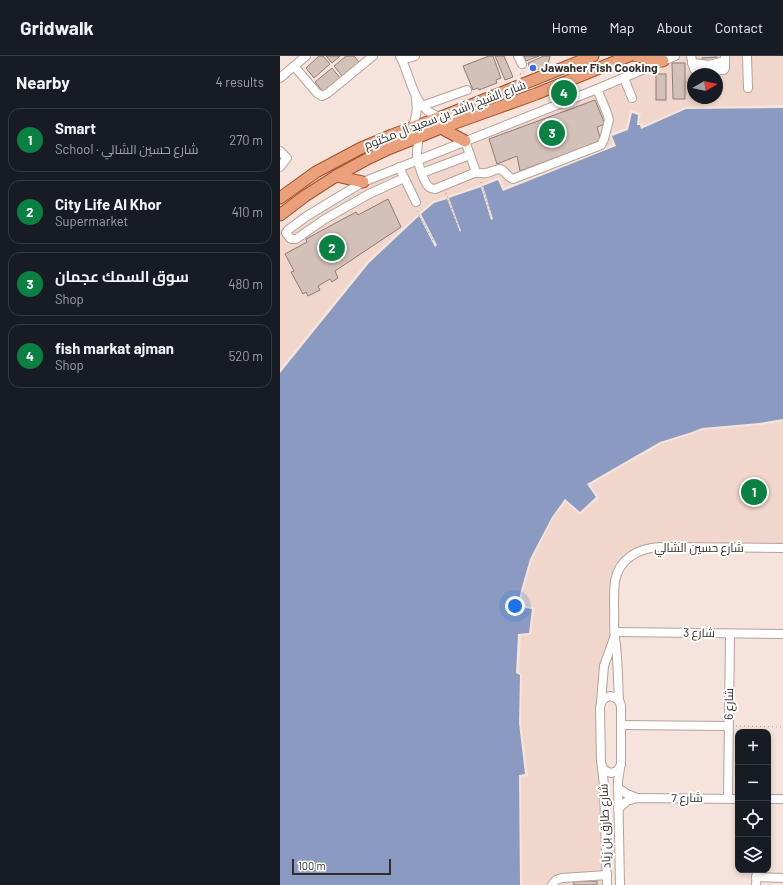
<!DOCTYPE html>
<meta charset="utf-8">
<style>
body{margin:0;font-family:Barlow,Cairo,sans-serif;background:#242831;color:#f1f3f6}
.controls{position:absolute;right:12px;bottom:12px;display:grid;overflow:hidden;border-radius:8px;box-shadow:0 2px 6px #0003}
.controls button{width:36px;height:36px;display:grid;place-items:center;padding:0;border:0;border-bottom:1px solid #363941;background:#171b24;color:#f1f3f6;font:20px sans-serif}
.compass{position:absolute;left:407px;top:12px;width:36px;height:36px;border-radius:50%;background:#171b24;box-shadow:0 2px 6px #0003;rotate:81deg}
.scale{position:absolute;left:12px;bottom:10px;width:99px;box-sizing:border-box;padding-left:4px;border:2px solid #352d2a;border-top:0;font-size:11px;line-height:14px;white-space:nowrap;color:#352d2a;-webkit-text-stroke:3px #fff;paint-order:stroke}
.you{position:absolute;left:235px;top:550px;width:14px;height:14px;margin:-10px;border:3px solid #fff;border-radius:50%;background:#1a73e8;box-shadow:0 0 0 6px #1a73e833}
.badge{display:grid;place-items:center;width:26px;height:26px;border-radius:50%;background:#0b8043;color:#fff;font-size:13px;font-weight:700}
.pin{position:absolute;translate:-50% -50%;border:2px solid #fff;box-shadow:0 1px 4px #0006}
.list{margin:0;padding:0;list-style:none}
h2{display:flex;justify-content:space-between;align-items:center;height:52px;margin:0;padding:0 16px;font-size:17px}
h2 small{font-size:13px;font-weight:400;color:#9ea1a6}
.list li{display:grid;grid-template-columns:26px 1fr auto;gap:12px;align-items:center;box-sizing:border-box;height:64px;margin:0 8px 8px;padding:0 8px;border:1px solid #363941;border-radius:12px}
.list b{display:block;font-size:15px;white-space:nowrap}
.list p{margin:0;font-size:13px;white-space:nowrap;color:#9ea1a6}
.list em{font-size:13px;font-style:normal;color:#9ea1a6}
.icon{flex:none;width:22px;height:22px;fill:none;stroke:currentColor;stroke-width:2;stroke-linecap:round;stroke-linejoin:round}
.map{position:relative;flex:none;width:503px;height:829px;overflow:hidden}
header{display:flex;align-items:center;gap:24px;box-sizing:border-box;height:56px;padding:0 20px;background:#171b24;border-bottom:1px solid #363941}
header strong{font-size:19px}
nav{display:flex;gap:22px;margin-inline-start:auto;font-size:14px}
main{display:flex}
aside{flex:1;background:#171b24}
.map>svg:first-child{display:block}
</style>
<header>
<strong>Gridwalk</strong>
<nav><a>Home</a><a>Map</a><a>About</a><a>Contact</a></nav>
</header>
<main>
<aside>
<h2>Nearby<small>4 results</small></h2>
<ul class="list">
<li><span class="badge">1</span><div><b>Smart</b><p>School · شارع حسين الشالي</p></div><em>270 m</em></li>
<li><span class="badge">2</span><div><b>City Life Al Khor</b><p>Supermarket</p></div><em>410 m</em></li>
<li><span class="badge">3</span><div><b>سوق السمك عجمان</b><p>Shop</p></div><em>480 m</em></li>
<li><span class="badge">4</span><div><b>fish markat ajman</b><p>Shop</p></div><em>520 m</em></li>
</ul>
</aside>
<div class="map">
<svg width="503" height="829" viewBox="0 0 503 829">
<rect width="100%" height="100%" fill="#f6e3db"/>
<!-- built -->
<g fill="#f0d6cb" fill-rule="evenodd">
<path d="M388 0H503V49L406 51 362 70V67H359L361 57 350 54 346 72 329 78 333 88 224 132 219 121 202 128 212 161 211 162 201 128 168 140 180 173H179L166 141 153 145 139 157 156 188H155L138 158 87 205 0 313V174L19 158 63 132 88 119ZM413 18H437V42H413Z"/>
<path d="M503 366V489L362 492 334 517 330 529 329 539 330 582 321 615 324 829H242L241 721 248 720 241 667 242 618 239 616 241 580 251 579 255 552 242 549V538L252 504 273 462 286 446 300 459 319 442 310 429 381 388 413 378 423 374 479 369Z"/>
</g>
<!-- water -->
<path fill="#8a9ac1" d="M503 52V363L479 367 422 372 412 376 380 386 307 428 316 441 300 456 285 443 272 461 250 503 240 538 239 551 252 553 249 577 238 578 236 617 240 619 239 667 245 718 239 719 240 829H0V317L89 207 139 160 155 191 157 189 141 158 154 147 167 143 180 176 181 175 169 142 201 131 211 164 213 163 203 130 218 124 223 135 336 90 332 80 348 74 352 57 358 59 357 69H360L361 73 406 53Z"/>
<!-- building -->
<g fill="#d3c0b9" stroke="#8e7d76">
<path d="M39 0H43L50 8 34 22 26 12Z"/>
<path d="M46 0H60L52 7Z"/>
<path d="M66 0H74L79 6 62 20 54 10Z"/>
<path d="M209 0H213L221 22 216 24 217 27 199 34 198 32 193 34 183 10Z"/>
<path d="M215 0H224L233 21 225 24Z"/>
<path d="M244 0H259L246 5Z"/>
<path d="M264 0H270L268 9 251 16 248 7Z"/>
<path d="M437 1V14H423L422 2Z"/>
<path d="M392 7H405V43H393Z"/>
<path d="M52 12 60 22 43 36 35 26Z"/>
<rect x="376" y="18" width="10" height="26"/>
<path d="M315 44 325 68 317 71 321 85 240 115 237 100 217 108 209 83Z"/>
<path d="M108 143 121 171 55 215 58 222 52 226 50 223 38 230 40 234 28 240 26 236 23 238 11 216 14 215 5 198 27 186 26 183 76 156 78 159Z"/>
<rect x="294" y="825" width="23" height="4"/>
</g>
<g fill="none" stroke-linecap="round" stroke-linejoin="round">
<!-- minor casing -->
<g stroke="#b4a29b" stroke-width="10">
<g id="minor">
<path d="M120 0C132 22 132 54 161 61"/>
<path d="M238 0 242 8"/>
<path d="M411 0 414 13 416 15H419L444 14 445 12V0"/>
<path d="M467 0 468 32"/>
<path d="M122 4 135 0"/>
<path d="M412 7 429 9 445 5"/>
<path d="M14 10 37 37 42 40 48 37 93 0"/>
<path d="M0 22 26 0"/>
<path d="M344 22 352 42"/>
<path d="M142 50 187 34"/>
<path d="M132 72C136 63 138 54 136 44"/>
<path d="M139 81C138 87 137 92 137 98 137 105 144 127 149 131 152 133 153 133 155 133L194 117C199 116 203 118 207 117 211 116 216 113 220 113 225 114 227 121 233 123L321 89 324 83 329 64 327 57 317 33"/>
<path d="M185 85 196 116"/>
<path d="M0 95 7 102 0 111"/>
<path d="M119 111 136 146"/>
<path d="M142 117 190 99"/>
<path d="M124 122 89 138 45 163 16 183H11L6 177 8 174 27 160 83 126 317 33 395 0"/>
<path d="M335 576 503 578"/>
<path d="M330 640C337 641 341 645 341 652V709L337 715 331 717C324 715 322 712 321 706L320 653C320 646 323 642 330 640Z"/>
<path d="M339 645C338 627 338 608 336 590 336 587 335 584 335 581 333 571 335 560 334 550 334 542 334 533 335 525 339 503 358 492 380 491L503 492"/>
<path d="M321 646 324 610 334 582"/>
<path d="M341 669 448 670"/>
<path d="M322 711 324 730 327 829"/>
<path d="M340 712 338 725 340 829"/>
<path d="M338 732 347 738 357 742"/>
<path d="M448 742 450 578"/>
<path d="M488 743H503"/>
<path d="M338 753 347 745 357 742 458 743"/>
<path d="M476 821 503 822"/>
<path d="M272 829 276 824 282 822 327 819"/>
<path d="M476 829 477 814"/>
</g>
</g>
<!-- major casing -->
<g stroke="#a34f27" stroke-width="13">
<g id="major">
<path d="M356 0 383 5"/>
<path d="M161 72 185 85"/>
<path d="M56 120 83 126"/>
<path d="M0 142 36 116 81 92 112 79 161 61 313 0"/>
<path d="M0 159 25 140 56 120 89 102 106 94 161 72 256 38 349 0"/>
</g>
</g>
<!-- path -->
<g stroke="#a59791" stroke-width="1" stroke-dasharray="1 3" stroke-linecap="butt">
<path d="M240 18 245 15"/>
<path d="M201 126 210 156"/>
<path d="M166 137 178 170"/>
<path d="M137 155 154 186"/>
<path d="M456 670 503 671"/>
</g>
<!-- minor -->
<use href="#minor" stroke="#fff" stroke-width="8"/>
<!-- major -->
<use href="#major" stroke="#eba07c" stroke-width="11"/>
<!-- path-bridge -->
<path stroke="#a59791" stroke-width="1" stroke-dasharray="1 3" stroke-linecap="butt" d="M240 18 252 47"/>
</g>
<!-- markers -->
<circle fill="#4568db" stroke="#fff" stroke-width="1.5" cx="253" cy="12" r="4"/>
<g text-anchor="middle" stroke-width="4" stroke-linejoin="round" paint-order="stroke">
<!-- poi labels -->
<g font-size="12" font-weight="bold" fill="#352d2a" stroke="#fff" text-anchor="start">
<text x="261" y="16">Jawaher Fish Cooking</text>
</g>
<!-- street labels -->
<g font-size="12" fill="#352d2a" stroke="#fff">
<text transform="translate(165 59) rotate(-21)" y="4">شارع الشيخ راشد بن سعيد آل مكتوم</text>
<text x="419" y="496">شارع حسين الشالي</text>
<text transform="translate(419 577) rotate(1)" y="4">شارع 3</text>
<text transform="translate(449 648) rotate(-89)" y="4">شارع 6</text>
<text x="407" y="746">شارع 7</text>
<text transform="translate(325 770) rotate(-92)" y="4">شارع طارق بن زياد</text>
</g>
</g>
</svg>
<div class="controls">
<button>+</button>
<button>−</button>
<button><svg class="icon" aria-label="locate" viewBox="0 0 24 24"><circle cx="12" cy="12" r="6"/><path d="M12 2v4M12 18v4M2 12h4M18 12h4"/></svg></button>
<button><svg class="icon" aria-label="layers" viewBox="0 0 24 24"><path d="M12 4l9 5-9 5-9-5zM3 14l9 5 9-5"/></svg></button>
</div>
<svg class="compass" viewBox="-18 -18 36 36"><path d="M0-13l5 13h-10z" fill="#e53935"/><path d="M0 13l5-13h-10z" fill="#9ea1a6"/></svg>
<div class="scale">100 m</div>
<div class="you"></div>
<div class="pin badge" style="left:474px;top:436px">1</div>
<div class="pin badge" style="left:52px;top:192px">2</div>
<div class="pin badge" style="left:272px;top:77px">3</div>
<div class="pin badge" style="left:284px;top:37px">4</div>
</div>
</main>
